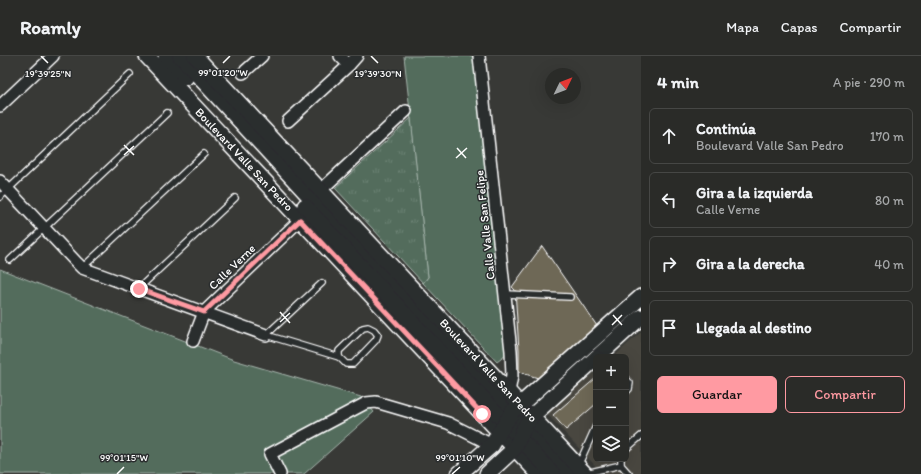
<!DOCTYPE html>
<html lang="es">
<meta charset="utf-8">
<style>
body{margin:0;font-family:Itim,sans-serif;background:#363734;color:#f1f3f6}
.controls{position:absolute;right:12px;bottom:12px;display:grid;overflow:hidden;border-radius:6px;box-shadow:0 4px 16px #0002}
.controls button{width:36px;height:36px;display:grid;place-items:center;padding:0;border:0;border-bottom:1px solid #464745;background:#2a2b28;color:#f1f3f6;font:20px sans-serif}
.compass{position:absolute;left:545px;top:12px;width:36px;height:36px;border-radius:50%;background:#2a2b28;box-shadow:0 4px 16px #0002;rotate:47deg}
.stop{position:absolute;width:12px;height:12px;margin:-9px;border:3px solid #ff9aa2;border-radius:50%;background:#fff}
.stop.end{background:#ff9aa2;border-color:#fff;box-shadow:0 1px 4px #0008}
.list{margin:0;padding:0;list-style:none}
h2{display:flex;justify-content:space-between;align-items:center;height:52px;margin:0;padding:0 16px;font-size:17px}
h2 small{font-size:13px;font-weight:400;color:#a5a7a8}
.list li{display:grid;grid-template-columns:26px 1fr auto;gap:12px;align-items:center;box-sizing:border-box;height:56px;margin:0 8px 8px;padding:0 8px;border:1px solid #464745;border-radius:6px}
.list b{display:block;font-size:15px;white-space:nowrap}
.list p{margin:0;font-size:13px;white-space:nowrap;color:#a5a7a8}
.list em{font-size:13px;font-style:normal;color:#a5a7a8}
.actions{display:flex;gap:8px;padding:12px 16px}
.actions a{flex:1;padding:9px 0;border:1px solid #ff9aa2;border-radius:6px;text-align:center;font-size:14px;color:#ff9aa2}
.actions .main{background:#ff9aa2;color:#111}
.icon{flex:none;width:22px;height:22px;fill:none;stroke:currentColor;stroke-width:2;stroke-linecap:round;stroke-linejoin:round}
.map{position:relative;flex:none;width:641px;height:418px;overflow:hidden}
header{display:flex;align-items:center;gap:24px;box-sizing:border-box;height:56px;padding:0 20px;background:#2a2b28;border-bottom:1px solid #464745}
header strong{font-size:19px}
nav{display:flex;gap:22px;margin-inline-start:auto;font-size:14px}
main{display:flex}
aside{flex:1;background:#2a2b28}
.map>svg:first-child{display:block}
</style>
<header>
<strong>Roamly</strong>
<nav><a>Mapa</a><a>Capas</a><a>Compartir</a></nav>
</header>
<main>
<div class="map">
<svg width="641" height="418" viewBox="0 0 641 418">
<defs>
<pattern id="park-tufts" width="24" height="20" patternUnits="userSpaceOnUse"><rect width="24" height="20" fill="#526c5c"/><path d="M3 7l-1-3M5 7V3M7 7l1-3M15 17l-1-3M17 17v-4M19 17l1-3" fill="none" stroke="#6c8274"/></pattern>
</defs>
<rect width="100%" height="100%" fill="#383936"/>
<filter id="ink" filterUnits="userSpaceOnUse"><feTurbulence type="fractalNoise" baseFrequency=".025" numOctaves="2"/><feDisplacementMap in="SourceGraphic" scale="8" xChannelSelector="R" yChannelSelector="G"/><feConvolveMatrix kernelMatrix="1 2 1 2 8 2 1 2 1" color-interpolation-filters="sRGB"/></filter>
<g filter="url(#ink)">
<!-- built -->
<path fill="#484740" d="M641 276V418H603L547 358 596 315V403H626V301H613Z"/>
<!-- grass -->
<g fill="#526c5c" stroke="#a8b6ae">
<path d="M404 0H473L506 299 497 306 423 227 428 221Z"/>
<path d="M0 213 234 304 361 341 374 356 304 418H0Z"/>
</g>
<!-- park -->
<path fill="url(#park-tufts)" stroke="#a8b6ae" d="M411 62 428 221 423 227 335 132Z"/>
<!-- building -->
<g fill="#6e6756" stroke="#fff">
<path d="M542 190 597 270 538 322 519 316V294L515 234 512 231Z"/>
<path d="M596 322V348L566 374 553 359Z"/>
</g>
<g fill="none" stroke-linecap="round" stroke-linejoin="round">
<!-- service casing -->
<g stroke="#fff" stroke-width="8">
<g id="service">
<path d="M0 141 130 18"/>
<path d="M10 204 167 57"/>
<path d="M82 212 204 98"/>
<path d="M322 227 266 279 339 301"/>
<path d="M139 232 235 142"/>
<path d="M506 238 570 241"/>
<path d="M368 271 374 274 378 279 376 284 353 308H346L339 301V295L363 272Z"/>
<path d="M626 323 630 327 629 333 626 336"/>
<path d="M626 393 641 380"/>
<path d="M621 403V409L629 418"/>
<path d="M578 410 596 370"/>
<path d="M586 417 621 409"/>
</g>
</g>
<!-- minor casing -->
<g stroke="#fff" stroke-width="14">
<g id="minor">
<path d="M340 0 349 9"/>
<path d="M479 0 511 295 512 320 509 336"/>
<path d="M243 17 262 0"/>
<path d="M0 50 53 0"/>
<path d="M288 65 349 9 357 0"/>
<path d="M0 125 77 207 82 212 266 279"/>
<path d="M321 134 406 55"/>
<path d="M193 285 204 256 300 164"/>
<path d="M280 418 270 398 366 347 376 346 448 367 492 389"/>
</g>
</g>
<!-- secondary casing -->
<g stroke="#fff" stroke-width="18">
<g id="secondary">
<path id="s1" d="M147 0 539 418"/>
<path d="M166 0 186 21"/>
<path d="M180 0 385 222 501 343 569 418"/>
<path id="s2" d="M195 0 585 418"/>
<path d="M305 150 553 418"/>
<path d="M597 301 641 261"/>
<path d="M459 418 492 389 512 356 641 241"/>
<path d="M487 418 515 392 525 370 532 360 596 302"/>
</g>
</g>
<!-- service -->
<use href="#service" stroke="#2a2d2e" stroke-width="5.5"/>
<!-- minor -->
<use href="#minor" stroke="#2a2d2e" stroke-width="11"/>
<!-- secondary -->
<use href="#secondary" stroke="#2a2d2e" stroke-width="15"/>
</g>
</g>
<g fill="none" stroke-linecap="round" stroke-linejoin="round" filter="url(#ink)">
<!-- route -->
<path stroke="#ff9aa2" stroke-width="5" d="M139 233 204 256 300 164 482 358"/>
</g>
<!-- ticks -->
<path fill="none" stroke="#fff" stroke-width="1.5" d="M41 0 48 7M371 0 378 7M223 7 230 0M124 89 134 99M457 92 466 102M124 99 134 90M456 102 467 92M280 256 290 267M613 259 622 269M280 266 290 257M612 269 622 259M117 418 124 411M452 418 460 411"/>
<g text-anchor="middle" stroke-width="3" stroke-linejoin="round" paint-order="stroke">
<!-- street labels -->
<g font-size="12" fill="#fff" stroke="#2a2d2e">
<text dy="4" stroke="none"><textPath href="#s1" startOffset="142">Boulevard Valle San Pedro</textPath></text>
<text transform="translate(485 169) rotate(-96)" y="4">Calle Valle San Felipe</text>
<text transform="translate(232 211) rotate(-44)" y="4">Calle Verne</text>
<text dy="4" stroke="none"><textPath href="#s2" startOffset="430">Boulevard Valle San Pedro</textPath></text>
</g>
</g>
<g font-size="10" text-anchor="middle" fill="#fff" stroke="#2a2d2e" stroke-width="3" stroke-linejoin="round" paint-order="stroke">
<text x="223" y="20">99°01'20"W</text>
<text x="48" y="21">19°39'25"N</text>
<text x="378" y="21">19°39'30"N</text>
<text x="124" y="405">99°01'15"W</text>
<text x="460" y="405">99°01'10"W</text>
</g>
</svg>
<div class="controls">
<button>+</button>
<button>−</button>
<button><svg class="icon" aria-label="layers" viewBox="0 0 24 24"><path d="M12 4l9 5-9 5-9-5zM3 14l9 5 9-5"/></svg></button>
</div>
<svg class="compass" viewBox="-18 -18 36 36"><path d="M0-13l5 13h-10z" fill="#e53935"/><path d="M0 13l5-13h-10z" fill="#a5a7a8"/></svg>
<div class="stop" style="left:482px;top:358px"></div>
<div class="stop end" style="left:139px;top:233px"></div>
</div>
<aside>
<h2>4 min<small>A pie · 290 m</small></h2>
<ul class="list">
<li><svg class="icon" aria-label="ahead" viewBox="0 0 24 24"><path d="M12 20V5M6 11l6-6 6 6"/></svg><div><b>Continúa</b><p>Boulevard Valle San Pedro</p></div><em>170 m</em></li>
<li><svg class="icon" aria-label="left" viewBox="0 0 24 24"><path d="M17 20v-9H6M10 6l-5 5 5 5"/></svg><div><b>Gira a la izquierda</b><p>Calle Verne</p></div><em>80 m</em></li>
<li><svg class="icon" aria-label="right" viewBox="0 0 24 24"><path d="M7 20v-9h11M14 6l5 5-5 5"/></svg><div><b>Gira a la derecha</b></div><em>40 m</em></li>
<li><svg class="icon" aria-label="arrive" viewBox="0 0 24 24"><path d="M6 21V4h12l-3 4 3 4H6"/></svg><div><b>Llegada al destino</b></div></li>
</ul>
<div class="actions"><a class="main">Guardar</a><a>Compartir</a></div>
</aside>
</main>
